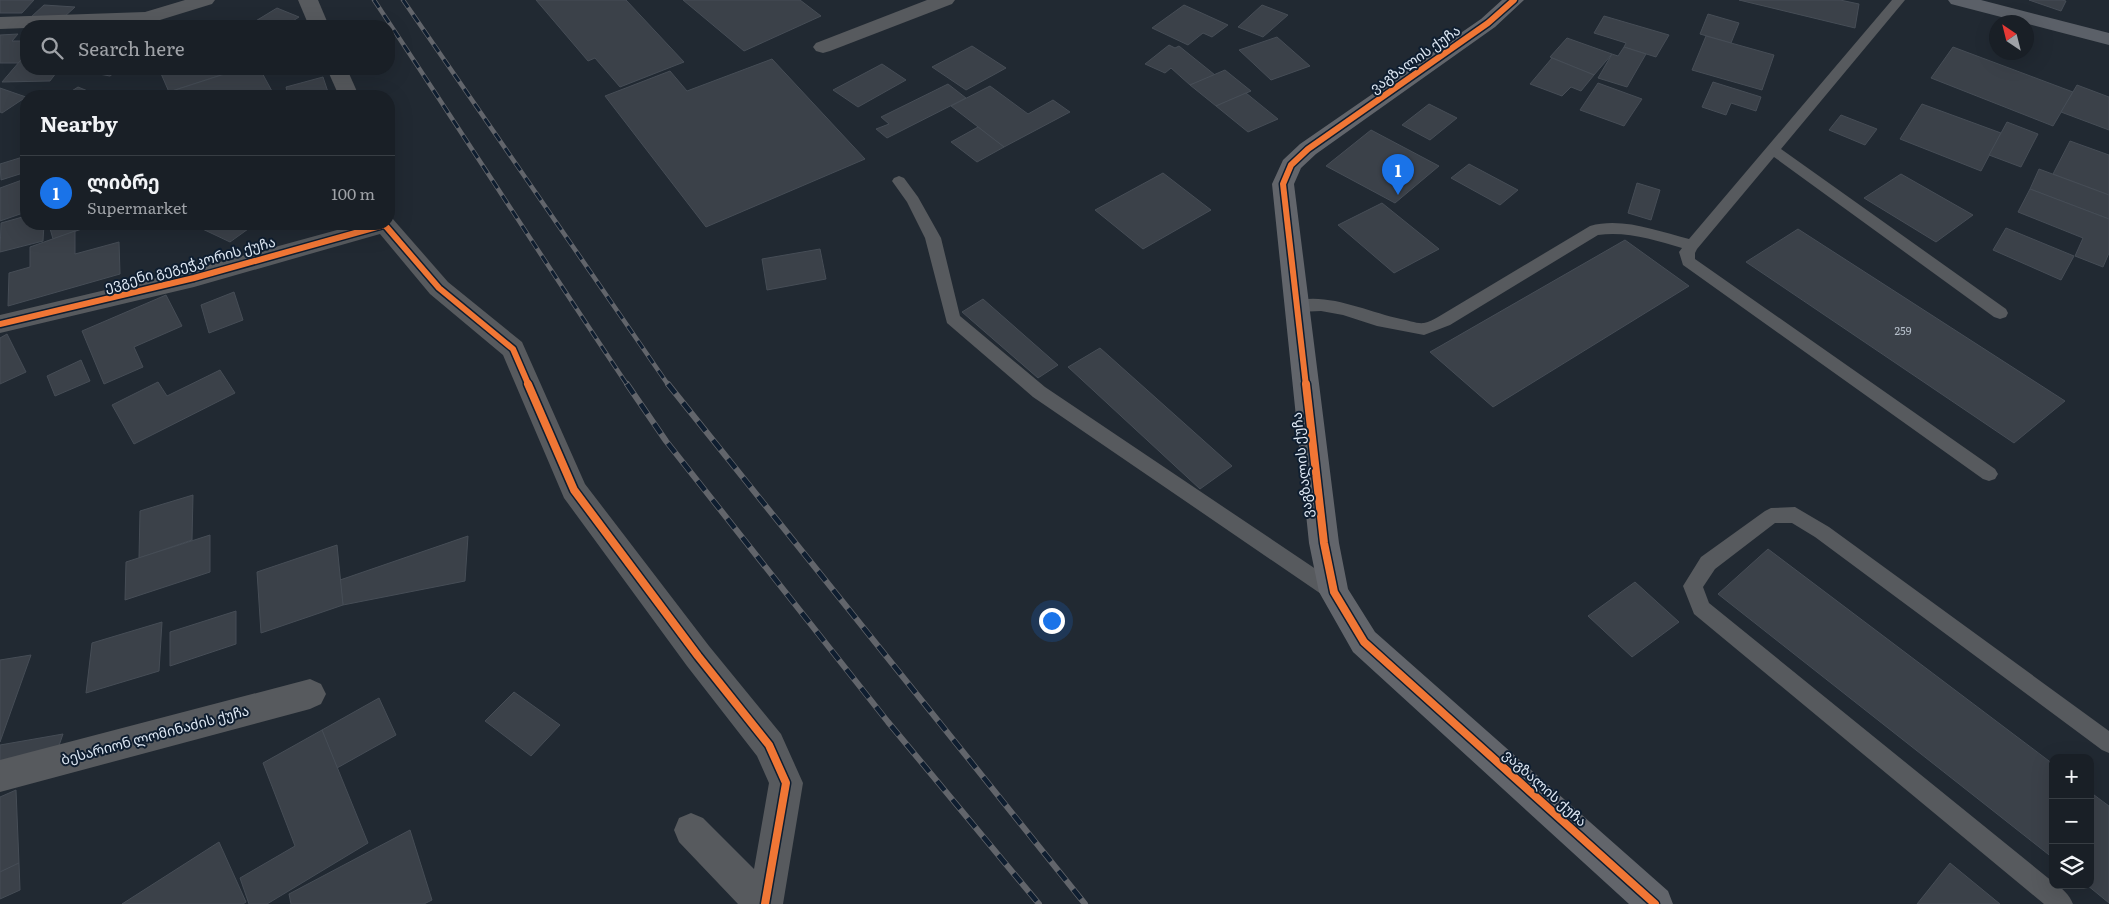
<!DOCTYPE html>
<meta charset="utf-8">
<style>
body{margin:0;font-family:Literata,"Noto Sans Georgian",serif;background:#22272e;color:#f1f3f6}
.controls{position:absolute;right:15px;bottom:15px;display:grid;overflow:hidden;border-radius:10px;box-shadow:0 5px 20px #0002}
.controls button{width:45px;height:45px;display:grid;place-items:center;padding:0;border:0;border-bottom:1px solid #373d43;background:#191f26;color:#f1f3f6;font:25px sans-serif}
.compass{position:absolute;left:1989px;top:15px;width:45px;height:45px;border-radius:50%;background:#191f26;box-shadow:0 5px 20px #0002;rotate:325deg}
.you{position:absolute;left:1051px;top:620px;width:18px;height:18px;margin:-12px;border:4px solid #fff;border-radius:50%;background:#1a73e8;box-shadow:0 0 0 8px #1a73e833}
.badge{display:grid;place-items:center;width:32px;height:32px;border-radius:50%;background:#1a73e8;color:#fff;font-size:16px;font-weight:700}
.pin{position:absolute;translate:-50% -41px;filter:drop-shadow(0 1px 2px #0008)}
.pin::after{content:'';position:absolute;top:26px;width:18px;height:15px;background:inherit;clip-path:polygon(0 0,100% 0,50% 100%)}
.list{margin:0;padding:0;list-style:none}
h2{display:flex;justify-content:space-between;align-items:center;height:65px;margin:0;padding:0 20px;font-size:21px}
h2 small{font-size:16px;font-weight:400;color:#9fa2a7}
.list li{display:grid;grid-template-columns:32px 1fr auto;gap:15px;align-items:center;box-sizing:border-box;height:75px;padding:0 20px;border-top:1px solid #373d43}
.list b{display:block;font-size:19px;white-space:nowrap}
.list p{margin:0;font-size:16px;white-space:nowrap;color:#9fa2a7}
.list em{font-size:16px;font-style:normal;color:#9fa2a7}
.icon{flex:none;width:28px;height:28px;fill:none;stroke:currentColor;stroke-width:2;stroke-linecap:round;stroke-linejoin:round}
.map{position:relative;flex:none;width:2109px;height:904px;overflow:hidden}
.search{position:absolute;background:#191f26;box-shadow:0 5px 20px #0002;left:20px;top:20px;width:375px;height:55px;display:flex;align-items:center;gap:12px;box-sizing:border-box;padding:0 18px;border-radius:20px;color:#9fa2a7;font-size:19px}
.panel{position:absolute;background:#191f26;box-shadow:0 5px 20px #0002;left:20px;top:90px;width:375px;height:140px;border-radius:20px}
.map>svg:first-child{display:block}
</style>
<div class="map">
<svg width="2109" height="904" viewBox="0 0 2109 904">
<rect width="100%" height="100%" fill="#212932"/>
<!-- building -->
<g fill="#3b4149" stroke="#464d56">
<path d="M0 0H34L22 13H0Z"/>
<path d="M536 0H626L684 62 620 87 595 58 588 61Z"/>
<path d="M683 0H800L821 16 744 51Z"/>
<path d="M1739 0H1840L1859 4 1855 28Z"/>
<path d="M2029 0H2062L2066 1 2061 11Z"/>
<path d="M44 5 75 7 63 18 31 17Z"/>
<path d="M1184 5 1228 25 1212 37 1203 33 1188 45 1152 28Z"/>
<path d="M1262 5 1288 15 1263 37 1238 27Z"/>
<path d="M277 8 299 17 285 26H264L254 22Z"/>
<path d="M1708 14 1739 23 1731 43 1700 34Z"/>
<path d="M1604 16 1669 35 1656 57 1624 47 1626 43 1594 33Z"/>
<path d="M18 34 12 41H26V54L19 63H0V35Z"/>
<path d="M1706 36 1774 55 1762 90 1692 70Z"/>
<path d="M1277 37 1310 66 1271 80 1239 50Z"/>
<path d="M1567 38 1612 54 1594 75 1550 57Z"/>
<path d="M1169 45 1175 48 1179 46 1215 75 1190 85 1171 68 1165 73 1145 64Z"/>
<path d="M972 46 1006 68 966 90 932 67Z"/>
<path d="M1624 47 1646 54 1627 87 1598 78 1612 54 1618 56Z"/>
<path d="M1953 47 2073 92 2053 126 1931 78Z"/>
<path d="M26 54V69H59L50 81 2 82Z"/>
<path d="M1552 58 1594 75 1581 91 1571 87 1562 96 1530 84Z"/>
<path d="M772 59 865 159 706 227 605 96 670 71 687 91Z"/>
<path d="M882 64 906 80 858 107 833 90Z"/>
<path d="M72 69H119L110 76Z"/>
<path d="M159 69H225L227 73 169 92Z"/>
<path d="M240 69H260L273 93 264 96H171L169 92Z"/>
<path d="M1225 70 1251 91 1216 106 1190 85Z"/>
<path d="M323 77 328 92 313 96H288L286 87Z"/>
<path d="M1713 82 1761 97 1756 111 1731 103 1726 115 1702 107Z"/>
<path d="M1598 83 1642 99 1624 126 1580 110Z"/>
<path d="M948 84 966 98 887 138 876 129 889 124 881 117Z"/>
<path d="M2077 85 2109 97V130L2061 112Z"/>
<path d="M990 86 1028 114 1053 100 1070 112 1004 147 951 106Z"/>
<path d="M78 87 100 96H64Z"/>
<path d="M0 88 26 97 2 113 0 112Z"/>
<path d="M1246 93 1278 119 1248 132 1216 106Z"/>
<path d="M1429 104 1457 118 1430 140 1402 125Z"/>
<path d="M1922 104 2001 133 1981 171 1900 139Z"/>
<path d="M1841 115 1877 129 1865 145 1829 130Z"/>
<path d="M2007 122 2038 134 2021 167 1989 155Z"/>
<path d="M978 127 1004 147 977 162 951 142Z"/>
<path d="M1371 130 1439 166 1395 203 1326 166Z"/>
<path d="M2070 141 2109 155V195L2053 174Z"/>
<path d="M26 156V172L1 180 0 164Z"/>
<path d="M1469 164 1518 190 1500 205 1451 178Z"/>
<path d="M2039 169 2109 195V219L2030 189Z"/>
<path d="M1163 173 1211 210 1143 249 1095 210Z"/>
<path d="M1901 174 1973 215 1936 242 1864 198Z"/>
<path d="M22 180 26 195V212L0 221V188Z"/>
<path d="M1637 183 1660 190 1651 220 1628 213Z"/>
<path d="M2030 189 2109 219V253L2103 267 2075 256 2083 238 2018 212Z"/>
<path d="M1382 203 1439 249 1394 273 1338 225Z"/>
<path d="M26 216V224H44L43 241 0 252 1 223Z"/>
<path d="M51 224H96L53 239 49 225Z"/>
<path d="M192 224H255L230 242Z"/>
<path d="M2006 228 2074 256 2061 280 1993 250Z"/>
<path d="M1798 229 2065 401 2014 443 1746 262Z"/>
<path d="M75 231V254L119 242 120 274 8 306 9 273 30 267V247Z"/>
<path d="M1625 240 1689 286 1493 407 1430 352Z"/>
<path d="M820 249 826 279 767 290 762 259Z"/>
<path d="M234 292 243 320 209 333 201 305Z"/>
<path d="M166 295 182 326 134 347 143 367 104 384 82 331Z"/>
<path d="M983 299 1058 365 1038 378 962 312Z"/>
<path d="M7 334 26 372 0 384V338Z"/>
<path d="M1100 348 1232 466 1200 489 1068 367Z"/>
<path d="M81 360 90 381 55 396 47 376Z"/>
<path d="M220 370 235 393 134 444 112 405 158 382 167 396Z"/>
<path d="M193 495 192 540 139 558 140 511Z"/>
<path d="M210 535V572L125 600 126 562Z"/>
<path d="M468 536 465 581 343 605 340 580Z"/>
<path d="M337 545 343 605 261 633 257 572Z"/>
<path d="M1768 549 2053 764V858L1718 594Z"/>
<path d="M1635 582 1679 622 1632 657 1588 616Z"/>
<path d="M236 611V644L170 666V632Z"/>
<path d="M162 622 159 671 86 693 92 643Z"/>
<path d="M31 655 0 742V660Z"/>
<path d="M514 692 560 725 531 756 485 721Z"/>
<path d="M379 698 396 735 337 768 322 730Z"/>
<path d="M322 730 368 843 267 904H249L240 878 295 846 263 763Z"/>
<path d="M63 734 55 757 0 767V745Z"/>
<path d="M16 790 19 863 0 872V797Z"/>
<path d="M2090 792 2109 806V903L2087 885H2090Z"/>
<path d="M410 830 432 900 424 904H291L289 894Z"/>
<path d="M219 842 246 902 243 904H122Z"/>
<path d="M19 863 20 890 0 899V872Z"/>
<path d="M1950 863 2000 904H1917Z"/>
</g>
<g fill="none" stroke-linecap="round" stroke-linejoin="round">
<!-- lane -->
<g fill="#575a5e" fill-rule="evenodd">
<path d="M1892 0H1905L1781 149 2006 309 2008 313 2006 317 2000 319 1994 317 1774 157 1697 249 1695 253V259L1995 469 1998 474 1995 479 1989 481 1983 479 1683 265 1679 252 1682 248C1655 240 1627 231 1598 235L1450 325 1424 335 1377 326 1343 315 1321 311 1297 312 1291 310 1289 306 1291 302C1327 291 1366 312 1401 319 1408 320 1417 324 1424 323 1429 322 1434 319 1438 317L1590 226C1622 217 1657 231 1689 239Z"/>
<path d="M899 176 904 178 918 197 941 238 960 316 1045 387 1341 586 1344 592 1341 598 1334 600 1327 598 1033 397 947 323 925 238 907 202 892 181 894 178Z"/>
<path d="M1795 507 1829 527 2109 731V753L2102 750 1815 537 1792 523H1775L1715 569 1703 587 1709 603 2053 882V885C2062 886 2070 896 2073 904H2044L1694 614 1683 586 1701 557 1765 511 1771 508Z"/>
</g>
<!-- street -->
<g fill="#575a5e" fill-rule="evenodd">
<path d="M185 0H215L212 4 147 24 26 26V28L0 29V17L145 12Z"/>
<path d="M298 0H318L329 26H309Z"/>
<path d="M927 0H955L952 4 830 51 823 53 816 51 813 47 816 43Z"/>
<path d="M327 69H347L359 96H339Z"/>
<path d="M389 217 392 218 448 282 522 342 585 484 709 646 781 734 803 783 783 904H738L679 842 674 830 679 818 691 813 703 818 754 869 769 783 757 756 687 666 564 498 503 355 430 294 380 234 194 287 0 333V315L194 269 359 224H389Z"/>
<path d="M310 679 321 684 326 694 321 704 310 709 0 792V760Z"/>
</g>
<!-- secondary -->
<path fill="#62656b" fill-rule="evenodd" d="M1502 0H1524L1495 27 1316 154 1301 168 1294 184 1339 543 1348 589 1375 632 1668 891 1673 904H1629L1353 652 1319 592 1309 543 1272 184 1283 160 1300 144 1481 19Z"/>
<!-- highway -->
<path fill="#5b6068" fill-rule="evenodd" d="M1948 0H1981L2109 33V45L1951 4Z"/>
<!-- rail-far1 casing -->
<g stroke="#62656b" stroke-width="4.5">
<g id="rail-far1">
<path d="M374 0C459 128 542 258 628 386"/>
<path d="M403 0 669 386"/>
</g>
</g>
<!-- rail casing -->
<g stroke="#62656b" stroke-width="6">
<g id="rail">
<path d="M627 384 666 441 888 722 1039 904"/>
<path d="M668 384 1085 904"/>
</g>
</g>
<!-- rail-far1 -->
<use href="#rail-far1" stroke="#0f1e30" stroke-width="3" stroke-dasharray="9" stroke-linecap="butt"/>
<!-- rail -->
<use href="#rail" stroke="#0f1e30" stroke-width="4.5" stroke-dasharray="12" stroke-linecap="butt"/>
<!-- cycleway-far1 casing -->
<g stroke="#0f1e30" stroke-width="9">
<g id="cycleway-far1">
<path d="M384 224 439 288 513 349 529 386"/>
<path d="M0 324 194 278 384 225"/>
<path d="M1306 386 1283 184 1291 165 1308 149 1488 23 1514 0"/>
</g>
</g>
<!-- cycleway casing -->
<g stroke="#0f1e30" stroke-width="11">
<g id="cycleway">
<path d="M528 384 574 490 698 656 769 745 786 783 765 904"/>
<path d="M1306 384 1324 543 1334 592 1364 642 1655 904"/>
</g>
</g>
<!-- cycleway-far1 -->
<use href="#cycleway-far1" stroke="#f07635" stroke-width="6"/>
<!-- cycleway -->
<use href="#cycleway" stroke="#f07635" stroke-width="8"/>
</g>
<g text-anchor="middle" stroke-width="4" stroke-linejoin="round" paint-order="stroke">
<!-- number labels -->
<g font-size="11" fill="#b5bec9">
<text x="1903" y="335">259</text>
</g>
<!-- street labels -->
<g font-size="14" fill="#dee8f4" stroke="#0f1e30">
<text transform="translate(1415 59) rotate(-35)" y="5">ვაგზალის ქუჩა</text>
<text transform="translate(190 264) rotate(-15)" y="5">ევგენი გეგეჭკორის ქუჩა</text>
<text transform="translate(1302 465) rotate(-96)" y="5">ვაგზალის ქუჩა</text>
<text transform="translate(155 735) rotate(-15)" y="5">ბესარიონ ლომინაძის ქუჩა</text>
<text transform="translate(1545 788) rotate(42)" y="5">ვაგზალის ქუჩა</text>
</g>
</g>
</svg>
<div class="controls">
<button>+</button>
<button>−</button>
<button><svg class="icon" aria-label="layers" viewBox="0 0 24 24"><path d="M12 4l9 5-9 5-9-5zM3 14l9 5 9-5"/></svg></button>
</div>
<svg class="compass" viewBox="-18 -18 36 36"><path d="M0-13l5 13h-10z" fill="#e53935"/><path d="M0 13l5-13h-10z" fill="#9fa2a7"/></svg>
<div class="you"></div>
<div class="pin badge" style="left:1398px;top:195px">1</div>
<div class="search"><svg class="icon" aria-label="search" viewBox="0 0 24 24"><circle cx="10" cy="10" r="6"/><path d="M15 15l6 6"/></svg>Search here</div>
<section class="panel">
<h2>Nearby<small></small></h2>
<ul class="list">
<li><span class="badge">1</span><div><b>ლიბრე</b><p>Supermarket</p></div><em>100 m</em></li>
</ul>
</section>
</div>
